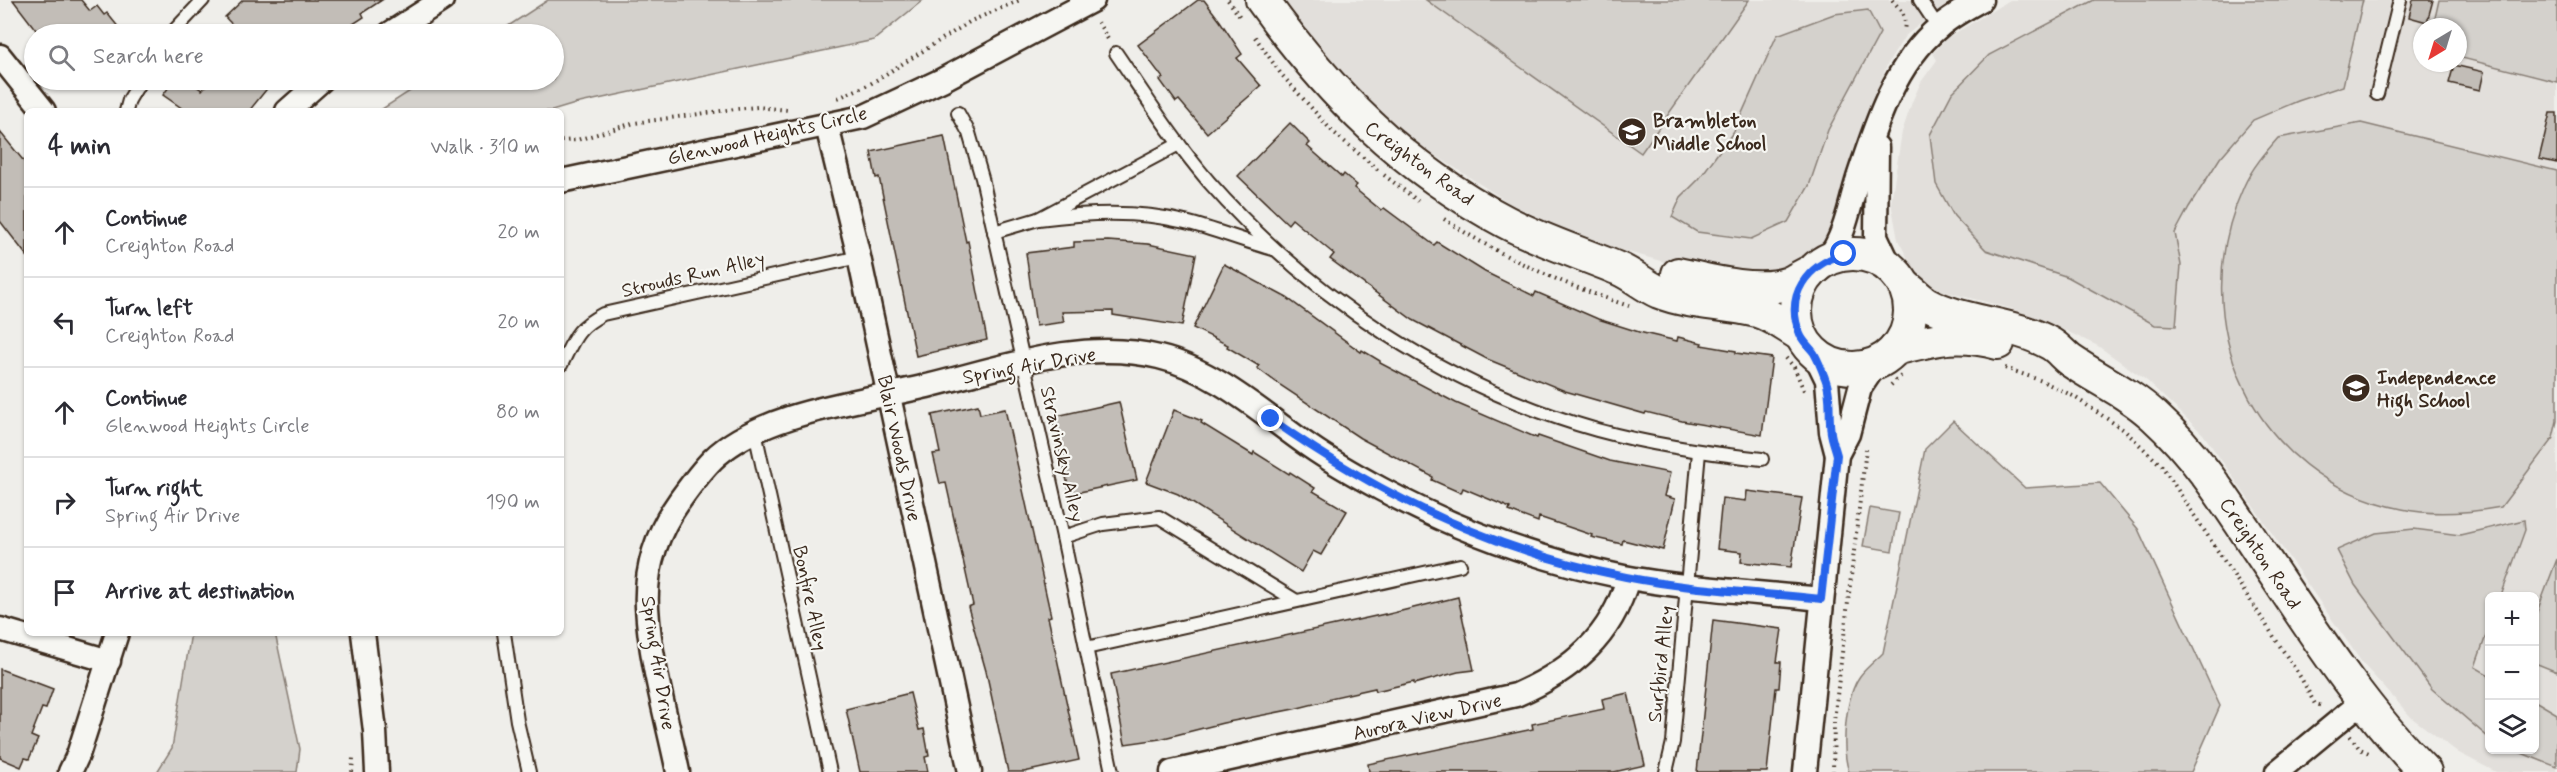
<!DOCTYPE html>
<meta charset="utf-8">
<style>
body{margin:0;font-family:Mynerve,sans-serif;background:#f7f7f7;color:#2b2b33}
.controls{position:absolute;right:18px;bottom:18px;display:grid;overflow:hidden;border-radius:9px;box-shadow:0 2px 4px #0004}
.controls button{width:54px;height:54px;display:grid;place-items:center;padding:0;border:0;border-bottom:2px solid #e1e1e2;background:#fff;color:#2b2b33;font:30px sans-serif}
.compass{position:absolute;left:2413px;top:18px;width:54px;height:54px;border-radius:50%;background:#fff;box-shadow:0 2px 4px #0004;rotate:218deg}
.stop{position:absolute;width:18px;height:18px;margin:-14px;border:4px solid #2563eb;border-radius:50%;background:#fff}
.stop.end{background:#2563eb;border-color:#fff;box-shadow:0 2px 6px #0008}
.list{margin:0;padding:0;list-style:none}
h2{display:flex;justify-content:space-between;align-items:center;height:78px;margin:0;padding:0 24px;font-size:26px}
h2 small{font-size:20px;font-weight:400;color:#7c7c81}
.list li{display:grid;grid-template-columns:39px 1fr auto;gap:18px;align-items:center;box-sizing:border-box;height:90px;padding:0 24px;border-top:2px solid #e1e1e2}
.list b{display:block;font-size:22px;white-space:nowrap}
.list p{margin:0;font-size:20px;white-space:nowrap;color:#7c7c81}
.list em{font-size:20px;font-style:normal;color:#7c7c81}
.icon{flex:none;width:33px;height:33px;fill:none;stroke:currentColor;stroke-width:2;stroke-linecap:round;stroke-linejoin:round}
.map{position:relative;flex:none;width:2557px;height:772px;overflow:hidden}
.search{position:absolute;background:#fff;box-shadow:0 2px 4px #0004;left:24px;top:24px;width:540px;height:66px;display:flex;align-items:center;gap:15px;box-sizing:border-box;padding:0 21px;border-radius:33px;color:#7c7c81;font-size:22px}
.panel{position:absolute;background:#fff;box-shadow:0 2px 4px #0004;left:24px;top:108px;width:540px;height:528px;border-radius:9px}
.map>svg:first-child{display:block}
</style>
<div class="map">
<svg width="2557" height="772" viewBox="0 0 2557 772">
<rect width="100%" height="100%" fill="#efeeea"/>
<filter id="ink" filterUnits="userSpaceOnUse"><feTurbulence type="fractalNoise" baseFrequency=".0167" numOctaves="2"/><feDisplacementMap in="SourceGraphic" scale="12" xChannelSelector="R" yChannelSelector="G"/><feConvolveMatrix kernelMatrix="1 2 1 2 8 2 1 2 1" color-interpolation-filters="sRGB"/></filter>
<g filter="url(#ink)">
<!-- built -->
<g fill="#e2dfdb" fill-rule="evenodd">
<path d="M1283 0H1951L1905 36 1887 65 1851 154 1838 218 1823 245 1803 262 1760 277 1668 263 1610 247 1564 229 1511 204 1427 150 1385 115 1355 87 1316 44Z"/>
<path d="M2010 0H2557V772H2496L2459 753 2412 718 2363 664 2203 434 2146 380 2098 346 2043 320 2009 308 1938 290 1920 275 1911 264 1898 240 1891 202 1902 132 1912 102 1921 82 1937 60 1933 53 1947 38ZM2422 27H2458V63H2422ZM2490 596H2534V750H2490Z"/>
</g>
<!-- green -->
<g fill="#d4d1cc" stroke="#887e75" stroke-width="1.5">
<path d="M548 0H923L874 40 575 104 552 111H379L427 80H554V34H496Z"/>
<path d="M1426 0H1749L1641 153Z"/>
<path d="M2094 0H2363L2343 86 2298 101 2253 120 2220 158 2189 207 2175 233 2181 265 2176 326 2155 325 2068 277 1986 250 1954 216 1936 184 1930 135 1952 93 1989 55Z"/>
<path d="M2439 0H2557V82L2458 57V27H2433Z"/>
<path d="M1868 10 1880 33 1828 130 1809 186 1788 222 1751 239 1697 232 1672 217 1681 197 1699 179 1734 131 1777 35 1834 14Z"/>
<path d="M2361 123 2557 171V421L2553 438 2501 507C2468 513 2435 516 2402 509 2253 479 2182 321 2244 186 2252 168 2265 153 2278 138Z"/>
<path d="M1953 421 2025 488 2100 483 2138 529 2220 706 2191 772H1849C1841 748 1845 697 1860 676 1866 668 1876 660 1883 653L1925 449Z"/>
<path d="M1870 508 1899 513 1892 551 1863 546Z"/>
<path d="M2524 520 2525 530 2501 596H2490L2489 627 2475 667 2489 675V738L2432 689 2355 585 2337 550 2376 533 2414 529 2460 535Z"/>
<path d="M2557 559V672L2535 663V617Z"/>
<path d="M191 633H275L300 749 297 772H157L172 748Z"/>
<path d="M2535 701 2557 714V767L2514 750H2534Z"/>
</g>
<!-- building -->
<g fill="#c2bdb7" stroke="#3b2a1e" stroke-width="1.5">
<path d="M13 0H81L90 11 97 6 104 15 107 13 124 34H39Z"/>
<path d="M243 0H382L362 13 364 17 341 32 338 26 324 34H241L225 17Z"/>
<path d="M1198 0H1204L1220 21 1242 54 1237 58 1261 86 1207 133 1179 100 1176 102 1160 80 1163 78 1138 45Z"/>
<path d="M2413 0H2433L2427 22 2409 17Z"/>
<path d="M2454 65 2484 72 2480 90 2449 83Z"/>
<path d="M174 80H187L202 90 211 80H274L249 111H186L163 95Z"/>
<path d="M2550 113H2557V163L2539 159Z"/>
<path d="M1290 123 1310 143 1307 146 1342 177 1344 174 1357 185 1354 188 1381 210 1384 208 1434 245 1437 242 1485 272 1534 296 1536 292 1598 319 1639 332 1677 341 1678 337 1702 343 1701 345 1736 351V353L1772 358 1762 435 1682 421 1646 412 1645 414 1565 391 1487 359 1413 320 1330 259 1334 254 1292 219 1288 224 1238 176Z"/>
<path d="M0 132 27 165V256L0 221Z"/>
<path d="M944 136 966 242 968 241 987 340 916 356 879 177 876 178 871 152Z"/>
<path d="M1108 241 1148 244 1196 254 1182 326 1113 315V311L1062 312 1064 322 1036 326 1026 253 1074 247V242Z"/>
<path d="M1224 264 1287 298 1361 352 1362 350 1380 361V363L1456 403 1537 438 1538 436 1610 461 1670 473 1664 496 1675 499 1663 550 1623 540 1622 544 1591 537 1592 535 1539 517 1538 522 1509 511 1510 508 1463 488 1461 493 1432 480 1433 477 1360 438 1280 385 1257 368 1259 366 1227 347 1228 345 1193 328Z"/>
<path d="M1119 402 1137 480 1070 494 1052 417Z"/>
<path d="M978 405 980 414 1005 409 1051 616 1048 617 1079 760 1024 772H1008L986 671 968 607 973 605 946 483 940 484 933 454 940 453 932 415Z"/>
<path d="M1174 410 1202 421 1201 423 1253 455 1254 452 1289 474 1290 472 1315 488 1313 491 1347 511 1321 555 1313 551 1301 572 1178 494 1146 482Z"/>
<path d="M1747 491 1802 498 1791 567 1741 562 1742 552 1717 549 1722 498 1746 501Z"/>
<path d="M1458 597 1474 670 1458 672 1414 684V682L1376 691 1375 688 1330 698V700L1294 709 1223 723 1160 739 1125 744 1111 674 1385 614V615Z"/>
<path d="M1713 620 1782 629 1777 662H1781L1779 688H1776L1767 772H1697Z"/>
<path d="M0 669 53 689 46 709 42 708 31 736 38 739 29 759 25 758 21 767 0 758Z"/>
<path d="M910 693 919 730 924 729 929 756 925 757 928 772H860L846 709Z"/>
<path d="M1628 693 1645 765 1614 772H1369L1368 764 1533 729 1532 724 1604 709 1602 699Z"/>
</g>
<g fill="none" stroke-linecap="round" stroke-linejoin="round">
<!-- lane casing -->
<g stroke="#3b2a1e" stroke-width="16">
<g id="lane">
<path d="M1920 0 1938 27"/>
<path d="M171 34 203 0"/>
<path d="M1116 53C1146 97 1174 141 1209 182 1311 298 1448 388 1597 430 1652 445 1706 453 1762 459"/>
<path d="M2377 94 2400 0"/>
<path d="M126 111 129 100 141 80"/>
<path d="M958 113 969 133 982 178 1063 537 1112 772"/>
<path d="M1038 219C1087 213 1136 210 1185 222 1214 229 1243 241 1273 249"/>
<path d="M994 232 1038 219 1179 144"/>
<path d="M561 365C574 339 576 328 603 314L859 257"/>
<path d="M755 432 830 772"/>
<path d="M1063 537 1103 524 1159 517 1295 600"/>
<path d="M504 633 517 721 529 772"/>
<path d="M1086 648 1460 565"/>
<path d="M1666 772 1673 742 1699 452"/>
</g>
</g>
<!-- street casing -->
<g stroke="#3b2a1e" stroke-width="27">
<g id="street">
<path d="M389 34 442 0"/>
<path d="M0 56 44 111"/>
<path d="M287 111 322 80"/>
<path d="M827 126 859 257 970 772"/>
<path d="M1877 147 1876 236 1891 268"/>
<path d="M561 181 863 117 942 80 1093 0"/>
<path d="M1828 259C1846 233 1849 207 1858 178 1875 126 1895 63 1939 27 1951 16 1967 8 1981 0"/>
<path d="M1814 353 1827 380 1831 432 1837 455"/>
<path d="M0 629 109 661"/>
<path d="M363 633 375 731 377 772"/>
<path d="M70 772 78 755 117 633"/>
<path d="M678 772C667 718 650 662 647 607 645 569 657 532 680 500 690 486 701 471 713 459 761 412 864 401 927 386 1001 368 1083 338 1159 357 1215 370 1263 414 1309 446 1332 462 1357 476 1381 489 1457 530 1539 560 1624 577 1688 589 1756 592 1821 599"/>
<path d="M1172 772 1516 695C1571 671 1612 637 1628 578"/>
<path d="M1805 772 1837 455 1848 434 1860 388 1877 363"/>
<path d="M2277 772 2363 701"/>
</g>
</g>
<!-- secondary casing -->
<g stroke="#3b2a1e" stroke-width="36">
<g id="secondary">
<path d="M1262 0C1329 93 1403 168 1506 222 1542 241 1581 253 1619 269 1633 275 1645 286 1659 292 1689 304 1725 303 1757 311 1772 315 1787 327 1801 335"/>
<circle cx="1853" cy="311" r="57"/>
<path d="M1678 274C1709 281 1758 294 1789 283 1796 280 1803 275 1810 272"/>
<path d="M1905 286C1912 291 1918 298 1926 303 1964 324 2013 322 2051 344 2058 348 2064 356 2071 361 2099 380 2129 393 2154 416 2196 454 2226 501 2257 548 2309 625 2359 705 2425 772"/>
<path d="M1895 349C1935 339 1957 332 1998 343"/>
</g>
</g>
<!-- path -->
<g stroke="#3b2a1e" stroke-width="4" stroke-dasharray="1.5 4.5" stroke-linecap="butt">
<path d="M1228 0 1240 17"/>
<path d="M1892 0C1901 10 1907 16 1904 30"/>
<path d="M1098 22 1109 41"/>
<path d="M1255 37 1281 74 1332 131 1378 170"/>
<path d="M838 98 870 84 971 21 1020 0"/>
<path d="M561 141 577 140 634 123 735 109 757 107 788 110"/>
<path d="M1384 175 1418 201"/>
<path d="M1444 219C1501 257 1564 285 1629 306"/>
<path d="M1786 358 1794 367 1805 393"/>
<path d="M2005 368 2042 381 2073 396 2124 430 2162 466 2301 678 2315 704 2323 706"/>
<path d="M1891 385 1903 374"/>
<path d="M2350 736 2360 749 2371 754"/>
<path d="M352 772 353 758"/>
<path d="M1833 772 1834 721 1866 449"/>
</g>
<!-- lane -->
<use href="#lane" stroke="#f6f6f2" stroke-width="12"/>
<!-- street -->
<use href="#street" stroke="#f6f6f2" stroke-width="22"/>
<!-- secondary -->
<use href="#secondary" stroke="#f6f6f2" stroke-width="32"/>
</g>
</g>
<g fill="none" stroke-linecap="round" stroke-linejoin="round" filter="url(#ink)">
<!-- route -->
<path stroke="#2563eb" stroke-width="8" d="M1271 419C1378 495 1496 552 1626 577 1690 590 1756 592 1821 599L1837 455C1835 447 1832 440 1831 433 1828 415 1832 394 1825 378 1822 370 1818 360 1814 353 1809 346 1803 342 1800 334 1784 295 1807 265 1844 254"/>
</g>
<!-- icons -->
<defs>
<g id="school-disc" transform="scale(1.5)"><circle r="9.5" fill="#3b2a1e" stroke="#f6f6f2"/><path d="M0-5L7-2L0 1L-7-2ZM-4 1L0 2.5L4 1V4Q0 6-4 4Z" fill="#fff"/></g>
</defs>
<g fill-rule="evenodd">
<use href="#school-disc" x="1632" y="132"/>
<use href="#school-disc" x="2356" y="388"/>
</g>
<g text-anchor="middle" stroke-width="4.5" stroke-linejoin="round" paint-order="stroke">
<!-- poi labels -->
<g font-size="20" font-weight="bold" fill="#3b2a1e" stroke="#f6f6f2" text-anchor="start">
<text x="1653" y="127">Brambleton<tspan x="1653" dy="23">Middle School</tspan></text>
<text x="2377" y="384">Independence<tspan x="2377" dy="23">High School</tspan></text>
</g>
<!-- street labels -->
<g font-size="20" fill="#3b2a1e" stroke="#f6f6f2">
<text transform="translate(767 135) rotate(-13)" y="7">Glenwood Heights Circle</text>
<text transform="translate(1420 163) rotate(36)" y="7">Creighton Road</text>
<text transform="translate(693 274) rotate(-13)" y="7">Strouds Run Alley</text>
<text transform="translate(1029 365) rotate(-10)" y="7">Spring Air Drive</text>
<text transform="translate(900 448) rotate(78)" y="7">Blair Woods Drive</text>
<text transform="translate(1063 454) rotate(77)" y="7">Stravinsky Alley</text>
<text transform="translate(2261 553) rotate(56)" y="7">Creighton Road</text>
<text transform="translate(811 598) rotate(78)" y="7">Bonfire Alley</text>
<text transform="translate(659 663) rotate(81)" y="7">Spring Air Drive</text>
<text transform="translate(1660 664) rotate(-84)" y="7">Surfbird Alley</text>
<text transform="translate(1427 716) rotate(-13)" y="7">Aurora View Drive</text>
</g>
</g>
</svg>
<div class="controls">
<button>+</button>
<button>−</button>
<button><svg class="icon" aria-label="layers" viewBox="0 0 24 24"><path d="M12 4l9 5-9 5-9-5zM3 14l9 5 9-5"/></svg></button>
</div>
<svg class="compass" viewBox="-18 -18 36 36"><path d="M0-13l5 13h-10z" fill="#e53935"/><path d="M0 13l5-13h-10z" fill="#7c7c81"/></svg>
<div class="stop" style="left:1844px;top:254px"></div>
<div class="stop end" style="left:1271px;top:419px"></div>
<div class="search"><svg class="icon" aria-label="search" viewBox="0 0 24 24"><circle cx="10" cy="10" r="6"/><path d="M15 15l6 6"/></svg>Search here</div>
<section class="panel">
<h2>4 min<small>Walk · 310 m</small></h2>
<ul class="list">
<li><svg class="icon" aria-label="ahead" viewBox="0 0 24 24"><path d="M12 20V5M6 11l6-6 6 6"/></svg><div><b>Continue</b><p>Creighton Road</p></div><em>20 m</em></li>
<li><svg class="icon" aria-label="left" viewBox="0 0 24 24"><path d="M17 20v-9H6M10 6l-5 5 5 5"/></svg><div><b>Turn left</b><p>Creighton Road</p></div><em>20 m</em></li>
<li><svg class="icon" aria-label="ahead" viewBox="0 0 24 24"><path d="M12 20V5M6 11l6-6 6 6"/></svg><div><b>Continue</b><p>Glenwood Heights Circle</p></div><em>80 m</em></li>
<li><svg class="icon" aria-label="right" viewBox="0 0 24 24"><path d="M7 20v-9h11M14 6l5 5-5 5"/></svg><div><b>Turn right</b><p>Spring Air Drive</p></div><em>190 m</em></li>
<li><svg class="icon" aria-label="arrive" viewBox="0 0 24 24"><path d="M6 21V4h12l-3 4 3 4H6"/></svg><div><b>Arrive at destination</b></div></li>
</ul>
</section>
</div>
